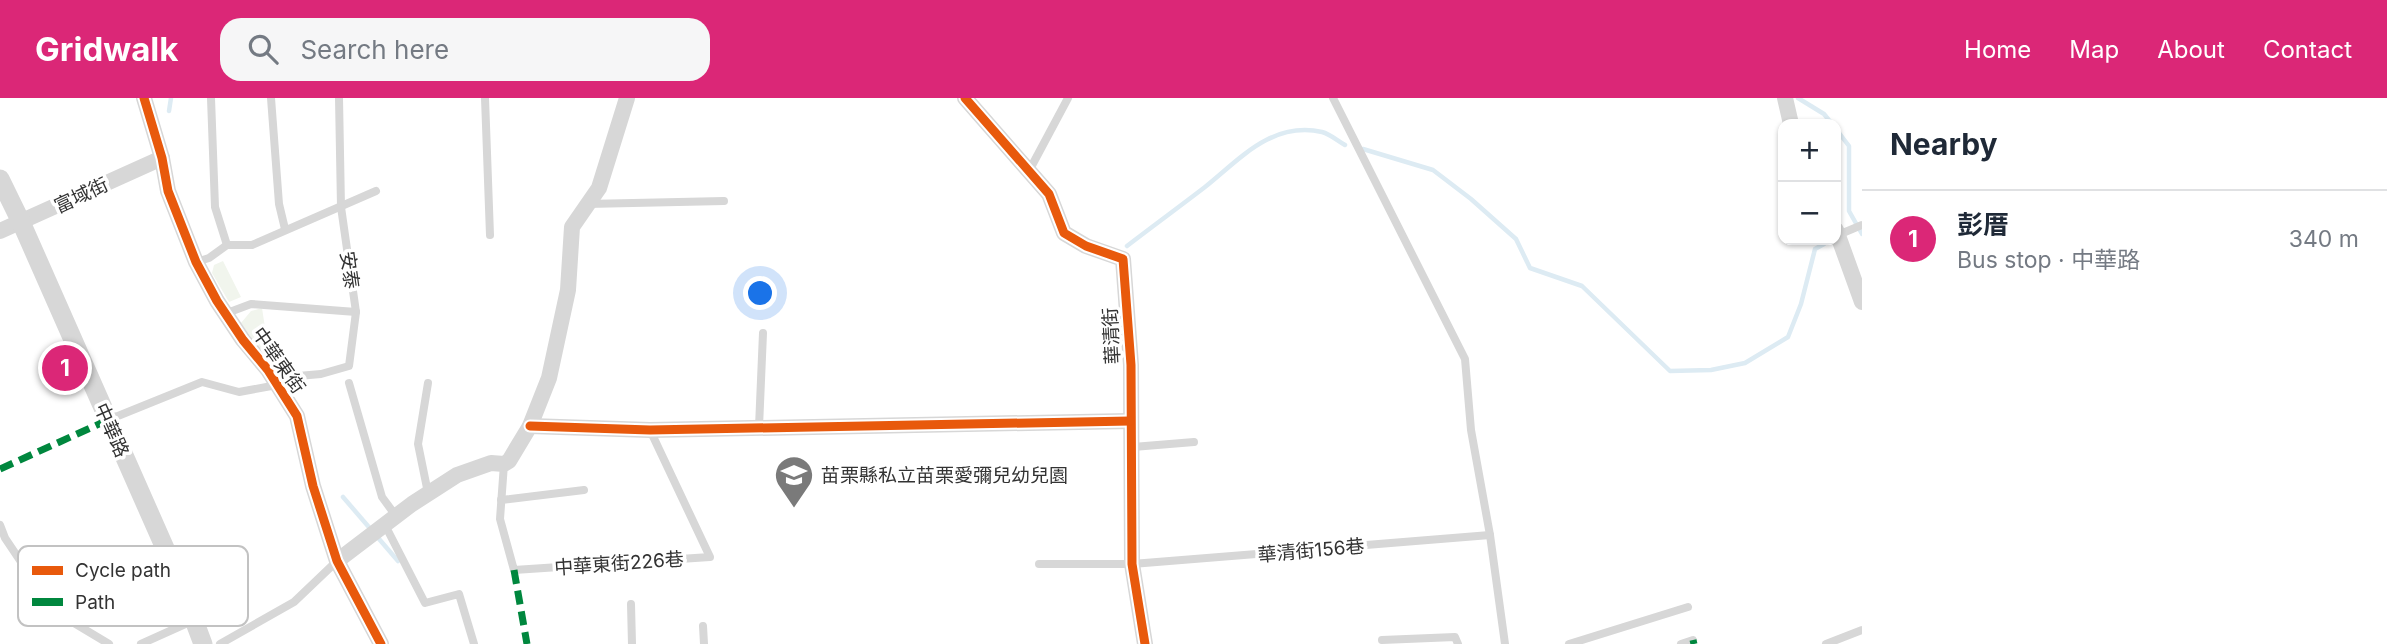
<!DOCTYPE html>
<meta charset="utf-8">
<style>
body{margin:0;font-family:Inter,"Noto Sans TC",sans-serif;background:#f6f6f7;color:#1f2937}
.controls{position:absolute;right:21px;top:21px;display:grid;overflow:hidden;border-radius:14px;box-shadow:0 2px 5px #0004}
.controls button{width:63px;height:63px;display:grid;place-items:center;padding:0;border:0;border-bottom:2px solid #e0e1e3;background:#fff;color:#1f2937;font:35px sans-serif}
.you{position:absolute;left:761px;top:196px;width:24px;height:24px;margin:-18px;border:5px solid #fff;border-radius:50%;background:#1a73e8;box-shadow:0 0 0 10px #1a73e833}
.badge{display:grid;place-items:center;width:46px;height:46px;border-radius:50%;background:#db2777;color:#fff;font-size:23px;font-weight:700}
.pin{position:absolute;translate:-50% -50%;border:4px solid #fff;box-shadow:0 2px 7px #0006}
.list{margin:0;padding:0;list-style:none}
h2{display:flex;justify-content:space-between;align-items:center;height:91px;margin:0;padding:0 28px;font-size:30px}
h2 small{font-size:23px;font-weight:400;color:#747a83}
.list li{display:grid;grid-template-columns:46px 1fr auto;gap:21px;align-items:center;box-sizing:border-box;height:98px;padding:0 28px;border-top:2px solid #e0e1e3}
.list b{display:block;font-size:26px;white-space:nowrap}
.list p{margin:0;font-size:23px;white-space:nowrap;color:#747a83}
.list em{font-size:23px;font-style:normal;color:#747a83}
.icon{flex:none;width:38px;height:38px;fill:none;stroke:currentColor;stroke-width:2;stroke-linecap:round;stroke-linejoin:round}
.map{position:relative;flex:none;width:1862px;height:546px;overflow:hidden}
header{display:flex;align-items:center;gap:42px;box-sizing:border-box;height:98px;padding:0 35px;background:#db2777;color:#fff}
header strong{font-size:33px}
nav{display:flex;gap:38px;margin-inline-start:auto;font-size:24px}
.search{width:490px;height:63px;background:#f6f6f7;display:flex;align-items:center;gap:18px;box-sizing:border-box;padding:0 24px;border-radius:21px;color:#747a83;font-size:26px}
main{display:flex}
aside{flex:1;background:#fff}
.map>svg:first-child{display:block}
</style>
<header>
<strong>Gridwalk</strong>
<div class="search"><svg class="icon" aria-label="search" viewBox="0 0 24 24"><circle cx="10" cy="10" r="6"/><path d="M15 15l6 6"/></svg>Search here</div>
<nav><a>Home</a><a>Map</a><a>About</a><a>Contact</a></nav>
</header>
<main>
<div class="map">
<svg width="1862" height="546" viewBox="0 0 1862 546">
<rect width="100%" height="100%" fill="#fff"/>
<!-- green -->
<g fill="#f1f5ed">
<path d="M223 163 241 199 229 204 212 175 214 167Z"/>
<path d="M262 210 266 236 287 269 276 275 241 225 251 213Z"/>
</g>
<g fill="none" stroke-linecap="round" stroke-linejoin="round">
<!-- stream -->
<g stroke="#ddebf3" stroke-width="4.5">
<path d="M1798 0 1824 16 1832 26"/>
<path d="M169 13 171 0"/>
<path d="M1836 31 1849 48V113L1862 136"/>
<path d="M1363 51 1433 72 1471 101 1516 141 1530 170 1582 188 1670 273 1711 272 1745 265 1788 239 1801 206 1815 151 1824 146"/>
<path d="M1127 148C1153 128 1179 109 1205 89 1240 61 1272 23 1322 34 1330 36 1338 43 1345 47"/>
<path d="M343 399 398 463"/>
</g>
<!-- service -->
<g stroke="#d7d7d7" stroke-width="8">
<path d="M211 0 215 109 227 147"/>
<path d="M271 0 279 106 285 131"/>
<path d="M485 0 490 137"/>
<path d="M1333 0 1465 261 1471 332 1490 437 1505 546"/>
<path d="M1029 73 1068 0"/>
<path d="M587 106 724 103"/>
<path d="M1838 137 1862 127"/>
<path d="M227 147H252L376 93"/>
<path d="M196 164 209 160 227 147"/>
<path d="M227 215 251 206 356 214"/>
<path d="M349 285 382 399 396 418"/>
<path d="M428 285 418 346 428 395"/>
<path d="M108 322 202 284 239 294 277 287 298 278 321 276 349 268 356 214 341 109 339 0"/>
<path d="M759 329 763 235"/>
<path d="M1133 349 1194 344"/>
<path d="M504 366 500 421 514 472 710 459 650 332"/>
<path d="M501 402 584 392"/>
<path d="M0 427 5 440 54 513 109 546"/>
<path d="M385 427 425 505 459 496 474 546"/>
<path d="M1039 466H1132L1490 437"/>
<path d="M631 506 632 546"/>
<path d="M703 528 704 546"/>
<path d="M1382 542 1455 539 1458 546"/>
<path d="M141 546 192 523"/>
<path d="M220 546 294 504 337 463"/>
<path d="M1569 546 1688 509"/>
<path d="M1681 546 1693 542"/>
<path d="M1826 546 1862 532"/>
</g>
<!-- minor -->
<g stroke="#d7d7d7" stroke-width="16">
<path d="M144 0 162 60 168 93 196 164 217 203 243 242 268 272 297 318 313 388 337 463 381 546"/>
<path d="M965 0 1049 96 1064 135 1086 148 1123 161 1131 267 1132 466 1145 546"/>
<path d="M1785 0 1791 26"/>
<path d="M1836 132 1862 204"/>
<path d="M0 133 162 60"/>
<path d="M530 328 650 332 1130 323"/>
<path d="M337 463 412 406 457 377 491 365 504 366 509 363 530 328 549 280 568 192 572 129 599 90 627 0"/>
</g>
<!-- tertiary -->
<path stroke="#d7d7d7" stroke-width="19" d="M0 81 21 124 179 482 203 546"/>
<!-- quiet -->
<g stroke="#00873e" stroke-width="7" stroke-dasharray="14 7" stroke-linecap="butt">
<path d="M0 371 108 322"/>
<path d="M514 472 527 546"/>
<path d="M1693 542 1694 546"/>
</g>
<!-- cycleway casing -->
<g stroke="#fff" stroke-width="13">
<g id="cycleway">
<path d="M144 0 162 60 168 93 196 164 217 203 243 242 268 272 297 318 313 388 337 463 381 546"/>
<path d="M965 0 1049 96 1064 135 1086 148 1123 161 1131 267 1132 466 1145 546"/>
<path d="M530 328 650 332 1130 323"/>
</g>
</g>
<!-- cycleway -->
<use href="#cycleway" stroke="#e8590c" stroke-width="9"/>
</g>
<!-- icons -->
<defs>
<g id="school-pin" transform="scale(2.0125)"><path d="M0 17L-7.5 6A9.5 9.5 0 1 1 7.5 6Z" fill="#7a7a7a" stroke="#fff"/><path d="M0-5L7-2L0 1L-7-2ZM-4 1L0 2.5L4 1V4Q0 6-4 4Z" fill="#fff"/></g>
</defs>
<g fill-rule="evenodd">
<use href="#school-pin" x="794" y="377"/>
</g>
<g text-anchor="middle" stroke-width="7" stroke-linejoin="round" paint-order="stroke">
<!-- street labels -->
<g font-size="19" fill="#333" stroke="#fff">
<text transform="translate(81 97) rotate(-25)" y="7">富域街</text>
<text transform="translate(350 172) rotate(82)" y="7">安泰</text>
<text transform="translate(1111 238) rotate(-93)" y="7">華清街</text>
<text transform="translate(279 262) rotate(55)" y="7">中華東街</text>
<text transform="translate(112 332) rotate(66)" y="7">中華路</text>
<text transform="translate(1311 452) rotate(-5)" y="7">華清街156巷</text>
<text transform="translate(619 465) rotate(-4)" y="7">中華東街226巷</text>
</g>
<!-- poi labels -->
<g font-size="19" fill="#333" stroke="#fff" text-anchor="start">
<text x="821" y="384">苗栗縣私立苗栗愛彌兒幼兒園</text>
</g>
</g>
<!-- legend -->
<rect x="18" y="448" width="230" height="80" rx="10" fill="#fff" stroke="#c2c2c2" stroke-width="2"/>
<rect x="32" y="468" width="31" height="9" fill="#e8590c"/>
<rect x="32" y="500" width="31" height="8" fill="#00873e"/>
<g font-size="19" fill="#333">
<text x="75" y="479">Cycle path</text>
<text x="75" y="511">Path</text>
</g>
</svg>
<div class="controls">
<button>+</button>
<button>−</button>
</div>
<div class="you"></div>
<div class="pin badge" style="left:65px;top:270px">1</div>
</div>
<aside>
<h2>Nearby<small></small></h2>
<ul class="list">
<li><span class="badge">1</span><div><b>彭厝</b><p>Bus stop · 中華路</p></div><em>340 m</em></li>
</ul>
</aside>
</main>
